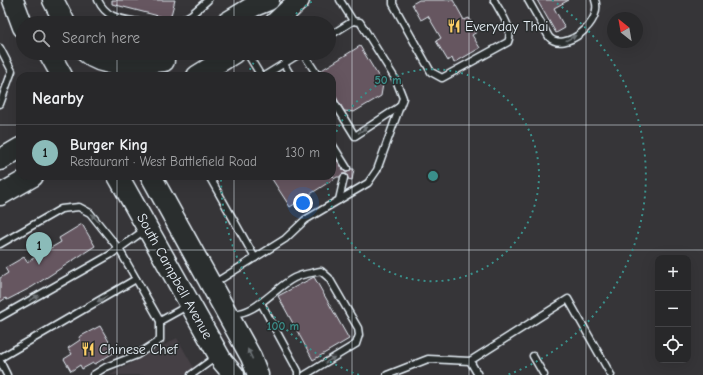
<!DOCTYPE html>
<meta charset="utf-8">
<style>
body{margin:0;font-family:"Comic Neue",sans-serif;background:#303032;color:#f1f3f6}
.controls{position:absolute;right:12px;bottom:12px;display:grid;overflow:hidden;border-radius:8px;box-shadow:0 4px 16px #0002}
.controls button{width:36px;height:36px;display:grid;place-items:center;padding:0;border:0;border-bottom:1px solid #444447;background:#28282a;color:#f1f3f6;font:20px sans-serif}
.compass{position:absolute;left:607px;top:12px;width:36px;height:36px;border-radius:50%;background:#28282a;box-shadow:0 4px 16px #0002;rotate:329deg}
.you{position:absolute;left:303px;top:203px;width:14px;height:14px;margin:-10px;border:3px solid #fff;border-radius:50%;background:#1a73e8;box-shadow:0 0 0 6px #1a73e833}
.badge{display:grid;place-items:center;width:26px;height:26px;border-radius:50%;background:#8bbbb9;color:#111;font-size:13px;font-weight:700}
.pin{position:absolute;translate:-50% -33px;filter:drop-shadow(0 1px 2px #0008)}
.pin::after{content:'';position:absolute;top:21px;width:14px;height:12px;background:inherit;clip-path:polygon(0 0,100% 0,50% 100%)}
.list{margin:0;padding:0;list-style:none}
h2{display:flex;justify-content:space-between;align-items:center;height:52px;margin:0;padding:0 16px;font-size:17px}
h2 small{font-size:13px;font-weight:400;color:#a5a6a8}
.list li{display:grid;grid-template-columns:26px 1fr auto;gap:12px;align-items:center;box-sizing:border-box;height:56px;padding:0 16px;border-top:1px solid #444447}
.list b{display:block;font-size:15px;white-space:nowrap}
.list p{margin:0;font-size:13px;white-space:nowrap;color:#a5a6a8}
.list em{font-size:13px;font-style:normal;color:#a5a6a8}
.icon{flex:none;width:22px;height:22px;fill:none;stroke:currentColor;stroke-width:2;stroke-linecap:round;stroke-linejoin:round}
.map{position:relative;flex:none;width:703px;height:375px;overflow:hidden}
.search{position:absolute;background:#28282a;box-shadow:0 4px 16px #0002;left:16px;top:16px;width:320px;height:44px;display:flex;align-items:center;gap:10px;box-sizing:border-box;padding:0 14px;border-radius:22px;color:#a5a6a8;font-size:15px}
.panel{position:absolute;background:#28282a;box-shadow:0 4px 16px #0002;left:16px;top:72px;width:320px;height:108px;border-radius:12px}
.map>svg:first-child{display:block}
</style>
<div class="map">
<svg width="703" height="375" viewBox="0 0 703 375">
<rect width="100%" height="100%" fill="#363538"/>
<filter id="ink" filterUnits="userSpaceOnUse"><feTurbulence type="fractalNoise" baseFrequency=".025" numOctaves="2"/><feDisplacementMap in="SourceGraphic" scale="8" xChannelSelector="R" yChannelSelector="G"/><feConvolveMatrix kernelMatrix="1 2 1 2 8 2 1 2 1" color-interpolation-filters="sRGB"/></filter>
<g filter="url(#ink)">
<!-- built -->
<path fill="#443f44" d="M177 338 198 375H110Z"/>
<!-- building -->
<g fill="#665661" stroke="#e8f1f8">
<path d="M112 0H175L170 19 112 4Z"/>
<path d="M419 0H453L464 20 469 18 477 32 472 35 480 48 454 63 452 58 448 61 436 41 441 38 428 16 421 20 412 4Z"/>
<path d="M537 0H569L554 8 565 28 556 33Z"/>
<path d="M360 46 383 84 381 96 354 112 344 111 336 97 332 94V76H322L320 71Z"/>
<path d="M332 153 345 172H348L351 169H354L352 180 348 179 347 174H342L340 177H337L290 207 270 176H334H332Z"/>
<path d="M82 224 95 246 32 287 7 300 6 298 0 302V278L8 273 5 268 24 257 27 262 61 242 59 238Z"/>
<path d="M314 277 349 339 313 360 278 296Z"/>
<path d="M100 326 115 352 95 364 93 363 82 369 80 365 71 371 64 359 72 354 68 348 80 340 79 337Z"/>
</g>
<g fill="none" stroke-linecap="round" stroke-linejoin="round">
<!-- service casing -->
<g stroke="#e8f1f8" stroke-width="9">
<g id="service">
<path d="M98 0C107 20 124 19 143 23"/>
<path d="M393 0V4L431 72 442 78 508 42C514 29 500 12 494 0"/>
<path d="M528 0 549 37C564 54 604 22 595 0"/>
<path d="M177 23 192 14 208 0"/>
<path d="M329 36 353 21"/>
<path d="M0 48 12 71 0 104"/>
<path d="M247 53 261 76"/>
<path d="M303 53 318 76"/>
<path d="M284 64 291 76"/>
<path d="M264 76 301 53"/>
<path d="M332 99 355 136 399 107"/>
<path d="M332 144 347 168"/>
<path d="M209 176 255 258"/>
<path d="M339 200 344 178"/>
<path d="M0 244 61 209 79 207 90 213 119 249 160 321V340L137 355 106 367 93 375"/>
<path d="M213 284 285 239 305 220 368 183 377 170 403 98 396 80 360 22 353 21 340 0"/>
<path d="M261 303 298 371V375"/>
<path d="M230 313C254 317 274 288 294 278 302 274 312 273 321 271L329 278 358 328 359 335 356 344 305 375"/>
<path d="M0 317 110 255 146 229"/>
<path d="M160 321 187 306"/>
<path d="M533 356 544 375"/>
<path d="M0 358 136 279"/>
<path d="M0 361 7 375"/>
<path d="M470 361 568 299 611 375"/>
<path d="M191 375 216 357"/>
<path d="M387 375 428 359 470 361 478 375"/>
</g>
</g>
<!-- primary casing -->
<g stroke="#e8f1f8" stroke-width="23">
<g id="primary">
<path d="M13 0 23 27"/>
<path d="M53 0 65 23"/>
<path d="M226 23 254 6 269 0"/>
<path d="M275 23 299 0"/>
<path d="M49 53 62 76"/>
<path d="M87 53C106 70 140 63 164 61"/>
<path d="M197 76 234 53"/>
<path d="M0 160 20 148"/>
<path d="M118 176 222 361 234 375"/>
<path d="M151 176 251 357 258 375"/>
<path d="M0 195 33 176"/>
</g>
</g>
<!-- service -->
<use href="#service" stroke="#2a2d2e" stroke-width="6"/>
<!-- primary -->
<use href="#primary" stroke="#2a2d2e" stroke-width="20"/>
</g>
<!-- one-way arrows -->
<defs><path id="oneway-solid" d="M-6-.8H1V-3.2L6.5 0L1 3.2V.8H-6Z"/></defs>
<g fill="#6c7275">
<use href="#oneway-solid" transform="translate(571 38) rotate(-27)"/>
<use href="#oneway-solid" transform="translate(363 130) rotate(-33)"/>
<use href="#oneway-solid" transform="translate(95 218) rotate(-131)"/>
<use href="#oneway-solid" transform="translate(34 298) rotate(-30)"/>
<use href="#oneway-solid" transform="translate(102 299) rotate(150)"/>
<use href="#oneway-solid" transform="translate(250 354) rotate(-116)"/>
<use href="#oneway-solid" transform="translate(330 360) rotate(-31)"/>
</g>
</g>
<!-- grid -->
<path fill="none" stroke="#e8f1f8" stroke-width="1" stroke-opacity="0.55" d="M117 0V23M234 0V23M352 0V375M469 0V375M586 0V375M117 53V76M234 53V76M0 125H20M332 125H703M117 176V375M234 176V375M0 250H703"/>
<!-- distance rings -->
<g fill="none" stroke="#3a8f8a" stroke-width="2" stroke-dasharray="2 4">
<path d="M332 143A106 106 0 1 1 327 177"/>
<path d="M359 375A212 212 0 0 1 221 176M247 75A212 212 0 0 1 259 54M287 22A212 212 0 0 1 314 0M552 0A212 212 0 0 1 507 375"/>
</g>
<!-- icons -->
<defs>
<g id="restaurant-bare" transform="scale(1.08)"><path d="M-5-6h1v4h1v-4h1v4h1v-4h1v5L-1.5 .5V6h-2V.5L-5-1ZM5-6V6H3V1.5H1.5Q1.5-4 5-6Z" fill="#ffd166" stroke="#2a2d2e" stroke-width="2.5" paint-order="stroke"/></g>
</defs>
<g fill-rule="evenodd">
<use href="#restaurant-bare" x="454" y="26"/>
<use href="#restaurant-bare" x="88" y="349"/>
</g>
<g text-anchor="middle" stroke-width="3" stroke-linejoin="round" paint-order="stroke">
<!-- poi labels -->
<g font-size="14" fill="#e8f1f8" stroke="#2a2d2e" text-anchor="start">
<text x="465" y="31">Everyday Thai</text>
<text x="99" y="354">Chinese Chef</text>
</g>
<!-- street labels -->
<g font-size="14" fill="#e8f1f8" stroke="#2a2d2e">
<text transform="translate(175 276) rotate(61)" y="5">South Campbell Avenue</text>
</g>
</g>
<circle cx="433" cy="176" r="6" fill="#3a8f8a" stroke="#2a2d2e" stroke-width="2"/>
<g font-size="12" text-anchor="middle" font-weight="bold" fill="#3a8f8a" stroke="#2a2d2e" stroke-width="3" stroke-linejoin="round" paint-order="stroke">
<text x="388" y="84">50 m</text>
<text x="283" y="330">100 m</text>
</g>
</svg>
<div class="controls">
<button>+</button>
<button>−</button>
<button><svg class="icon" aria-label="locate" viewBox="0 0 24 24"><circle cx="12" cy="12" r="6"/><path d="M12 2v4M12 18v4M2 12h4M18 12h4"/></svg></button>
</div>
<svg class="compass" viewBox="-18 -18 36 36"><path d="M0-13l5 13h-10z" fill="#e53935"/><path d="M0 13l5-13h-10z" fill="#a5a6a8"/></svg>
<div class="you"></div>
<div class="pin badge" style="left:39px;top:265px">1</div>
<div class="search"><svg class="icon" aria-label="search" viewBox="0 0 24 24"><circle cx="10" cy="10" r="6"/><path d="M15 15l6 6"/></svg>Search here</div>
<section class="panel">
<h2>Nearby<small></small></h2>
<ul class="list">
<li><span class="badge">1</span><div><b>Burger King</b><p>Restaurant · West Battlefield Road</p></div><em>130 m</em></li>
</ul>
</section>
</div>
